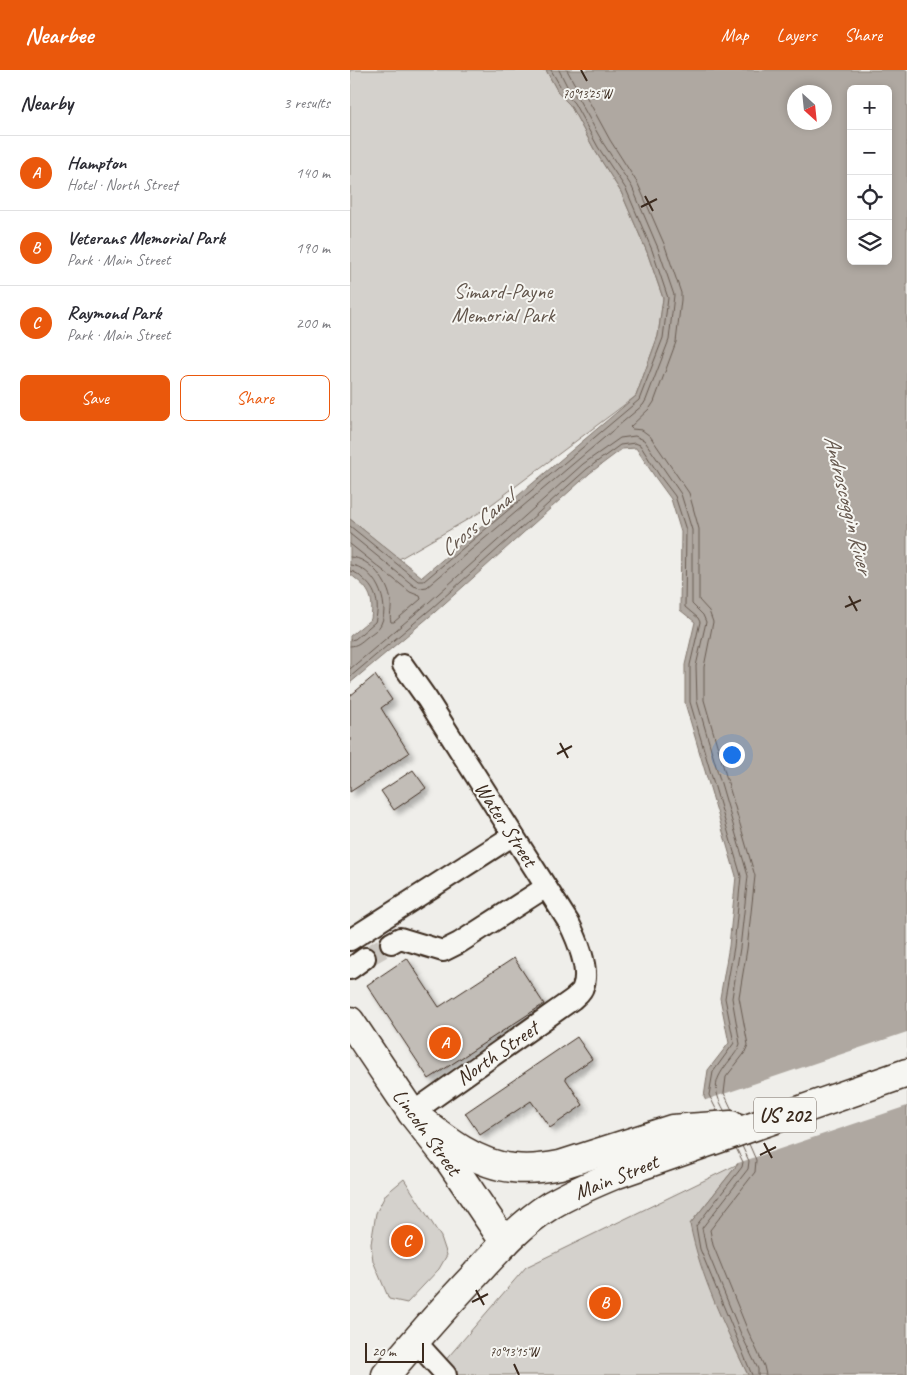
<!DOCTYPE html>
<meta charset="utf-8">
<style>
body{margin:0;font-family:Caveat,sans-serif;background:#f2f2f3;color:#2b2b33}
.controls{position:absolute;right:15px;top:15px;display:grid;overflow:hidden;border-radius:8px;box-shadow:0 2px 8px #0003}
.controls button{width:45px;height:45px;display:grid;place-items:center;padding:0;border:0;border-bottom:1px solid #e1e1e2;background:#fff;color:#2b2b33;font:25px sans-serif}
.compass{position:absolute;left:437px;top:15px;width:45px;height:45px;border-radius:50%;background:#fff;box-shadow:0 2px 8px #0003;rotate:153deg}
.scale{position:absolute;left:15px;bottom:12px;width:59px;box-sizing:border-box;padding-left:5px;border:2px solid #3b2a1e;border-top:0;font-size:14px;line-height:18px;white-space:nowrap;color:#3b2a1e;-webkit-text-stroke:4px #f6f6f2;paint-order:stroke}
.you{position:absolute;left:381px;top:684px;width:18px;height:18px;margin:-12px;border:4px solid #fff;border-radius:50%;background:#1a73e8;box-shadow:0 0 0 8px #1a73e833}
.badge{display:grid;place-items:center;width:32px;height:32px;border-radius:50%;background:#ea580c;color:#fff;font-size:16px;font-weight:700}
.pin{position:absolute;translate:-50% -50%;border:2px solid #fff;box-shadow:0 1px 5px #0006}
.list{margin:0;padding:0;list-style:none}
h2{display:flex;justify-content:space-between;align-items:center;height:65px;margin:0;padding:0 20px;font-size:21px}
h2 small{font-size:16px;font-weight:400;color:#7c7c81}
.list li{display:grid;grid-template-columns:32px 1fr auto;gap:15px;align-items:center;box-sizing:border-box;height:75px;padding:0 20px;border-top:1px solid #e1e1e2}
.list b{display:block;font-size:19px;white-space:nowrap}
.list p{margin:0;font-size:16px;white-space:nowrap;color:#7c7c81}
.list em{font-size:16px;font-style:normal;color:#7c7c81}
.actions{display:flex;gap:10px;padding:15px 20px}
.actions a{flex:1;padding:11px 0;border:1px solid #ea580c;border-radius:8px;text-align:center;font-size:18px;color:#ea580c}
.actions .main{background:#ea580c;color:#fff}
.icon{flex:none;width:28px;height:28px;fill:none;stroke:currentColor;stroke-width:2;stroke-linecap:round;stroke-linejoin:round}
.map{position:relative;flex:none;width:557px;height:1305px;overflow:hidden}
header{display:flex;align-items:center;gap:30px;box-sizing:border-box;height:70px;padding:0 25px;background:#ea580c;color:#fff}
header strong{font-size:24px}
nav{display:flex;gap:28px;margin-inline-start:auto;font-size:18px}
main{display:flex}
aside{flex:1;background:#fff}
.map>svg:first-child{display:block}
</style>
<header>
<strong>Nearbee</strong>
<nav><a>Map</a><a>Layers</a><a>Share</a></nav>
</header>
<main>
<aside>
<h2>Nearby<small>3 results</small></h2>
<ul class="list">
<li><span class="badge">A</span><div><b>Hampton</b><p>Hotel · North Street</p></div><em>140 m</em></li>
<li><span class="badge">B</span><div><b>Veterans Memorial Park</b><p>Park · Main Street</p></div><em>190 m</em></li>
<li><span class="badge">C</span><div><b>Raymond Park</b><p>Park · Main Street</p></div><em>200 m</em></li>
</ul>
<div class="actions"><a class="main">Save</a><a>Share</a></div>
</aside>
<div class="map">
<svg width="557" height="1305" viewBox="0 0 557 1305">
<defs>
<filter id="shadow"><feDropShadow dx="4.5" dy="4.5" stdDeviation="2.5" flood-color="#0004"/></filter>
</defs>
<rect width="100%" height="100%" fill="#efeeea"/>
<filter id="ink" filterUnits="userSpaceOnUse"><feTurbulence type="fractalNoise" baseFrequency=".02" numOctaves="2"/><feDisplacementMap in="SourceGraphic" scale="10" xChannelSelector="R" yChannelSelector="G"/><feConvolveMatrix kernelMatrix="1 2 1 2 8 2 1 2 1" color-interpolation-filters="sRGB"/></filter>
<g filter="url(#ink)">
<!-- green -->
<g fill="#d4d1cc" stroke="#887e75">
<path d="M0 0H196L209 24 220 35 244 79 271 122 297 182 313 228 308 266 286 326 134 440 49 489 0 449Z"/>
<path d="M388 1094 340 1154 381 1269 398 1305H84L93 1293 176 1197Z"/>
<path d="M54 1109 91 1167 97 1185 89 1199 57 1233 39 1229 23 1191 21 1174 26 1143 36 1124Z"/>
</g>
<!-- water -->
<path fill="#afa8a1" stroke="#81766d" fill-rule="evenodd" d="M196 0H557V1305H398C375 1257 350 1206 340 1154L388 1094 354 1027 358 1000 379 973 370 928 379 876 386 806 335 633V595L345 552 330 540 331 462 321 429 305 407 286 378 272 379 240 403 85 542 0 613V566L21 549C24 525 19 519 0 504V449L72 507 286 326 308 266 313 228 297 182 271 122 244 79 220 35 209 24ZM501 19H538V191H501ZM444 22H474V52H444Z"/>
<!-- pier -->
<path fill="#efeeea" d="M557 962V1036L385 1094 353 1031Z"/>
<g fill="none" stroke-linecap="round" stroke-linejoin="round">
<!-- shore -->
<g stroke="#695c52" stroke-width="1">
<path d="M217 0 224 13 236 26 260 70 288 114 315 176 331 223V230L326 272 304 332 300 338 280 357 282 359 292 360 300 366 339 423 349 459V530L359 541 363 552 354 597V630L405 806 397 879 389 927 398 975 394 984 376 1007 374 1023 382 1040"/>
<path d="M0 456 68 511H74L289 330 313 268 318 228 302 180 276 119 248 77 224 33 213 21 201 0"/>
<path d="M0 464 64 516 70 518 77 517 293 335 296 330 319 270 324 225 308 178 282 117 253 73 229 30 218 18 209 0"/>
<path d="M0 474 60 522 70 526 71 529 44 552H41C39 546 42 539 41 532 39 513 21 488 0 487"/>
<path d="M0 495C24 496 41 533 31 554 29 559 22 563 17 567 11 572 7 576 0 576"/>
<path d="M0 501C6 502 9 505 13 509 27 520 30 536 25 552L5 569 0 570"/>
<path d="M0 599 78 533 233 394 270 368 285 366 294 370 331 424 342 460V534L353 545 356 552 346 596 347 631 398 806 390 878 382 928 390 974C388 980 384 985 380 990 364 1010 362 1018 374 1040"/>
<path d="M0 607 82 538 237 399 270 375 285 373 290 375 309 405 325 426 336 460 335 537 348 548 350 552 340 595V632L391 806 384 877 375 928 384 973 363 1002 359 1025 367 1041"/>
<path d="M399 1074 406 1090 405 1102 360 1160 363 1175 398 1261 414 1296 416 1305"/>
<path d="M392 1076 399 1091 398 1099 352 1158 356 1178 391 1264 408 1299V1305"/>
<path d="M386 1078 393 1092 392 1097 346 1156 350 1179 402 1305"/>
</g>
</g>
<!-- building -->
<g fill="#c2bdb7" stroke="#3b2a1e" filter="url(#shadow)">
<path d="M25 605 42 630 31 638 59 683 0 722V626Z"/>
<path d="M63 700 76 718 44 740 31 721Z"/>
<path d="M57 888 89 937 164 888 194 934 79 1009 17 915Z"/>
<path d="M227 967 242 989 215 1008 233 1035 200 1058 181 1031 130 1065 115 1043Z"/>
</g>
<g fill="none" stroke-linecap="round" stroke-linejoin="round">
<!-- minor-tunnel -->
<path stroke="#cbc7c1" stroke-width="20" stroke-dasharray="20 10" stroke-linecap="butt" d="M15 888 41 873"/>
<!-- minor casing -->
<g stroke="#3b2a1e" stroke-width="24">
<g id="minor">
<path d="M53 595 77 629 219 853C227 869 240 900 233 917 232 922 227 925 223 929L62 1043"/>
<path d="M0 870 162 766"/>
<path d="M41 873 50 868 93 881 109 873 196 817"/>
<path d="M0 899 15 888"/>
<path d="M65 1271 96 1305"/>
</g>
</g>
<!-- highway casing -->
<g stroke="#3b2a1e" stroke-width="31">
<g id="highway">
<path d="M0 951 62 1043 99 1090 155 1173"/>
<path d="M62 1043C91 1066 125 1095 163 1098 179 1100 195 1098 210 1095L322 1059 381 1055"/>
<path d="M36 1305C65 1271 94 1237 125 1205 148 1180 172 1153 201 1135 222 1123 245 1113 267 1104L557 1003"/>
</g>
</g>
<!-- minor -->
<use href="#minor" stroke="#f6f6f2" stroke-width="20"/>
<!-- highway -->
<use href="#highway" stroke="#f6f6f2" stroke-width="28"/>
</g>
</g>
<!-- ticks -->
<path fill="none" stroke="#3b2a1e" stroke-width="2" d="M231 0 237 11M295 126 303 141M291 137 307 129M499 526 507 541M495 537 511 530M210 673 218 688M207 684 222 676M414 1073 422 1088M410 1085 426 1077M126 1220 134 1235M122 1232 138 1224M164 1294 169 1305"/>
<g text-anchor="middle" stroke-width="4" stroke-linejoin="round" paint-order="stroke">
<!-- shield labels -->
<rect fill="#f6f6f2" stroke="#73675e" stroke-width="1" x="404" y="1027.5" width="62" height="35" rx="4"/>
<g font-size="20" font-weight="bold" fill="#3b2a1e">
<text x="435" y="1052">US 202</text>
</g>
<!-- park labels -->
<g font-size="21" fill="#61544a" stroke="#f6f6f2">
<text x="153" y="228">Simard-Payne<tspan x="153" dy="24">Memorial Park</tspan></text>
</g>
<!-- street labels -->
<g font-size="21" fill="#3b2a1e" stroke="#f6f6f2">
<text transform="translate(156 754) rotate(57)" y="7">Water Street</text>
<text transform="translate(147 983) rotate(-35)" y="7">North Street</text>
<text transform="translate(77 1062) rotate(54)" y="7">Lincoln Street</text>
<text transform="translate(266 1107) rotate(-22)" y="7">Main Street</text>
</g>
<!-- water labels -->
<g font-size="22" font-style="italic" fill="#64564c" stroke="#f6f6f2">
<text transform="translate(499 434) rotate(76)" y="8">Androscoggin River</text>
<text transform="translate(126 453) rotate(-40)" y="8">Cross Canal</text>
</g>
</g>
<g font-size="12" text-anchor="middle" fill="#3b2a1e" stroke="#f6f6f2" stroke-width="4" stroke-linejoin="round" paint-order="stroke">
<text x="237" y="28">70°13'25"W</text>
<text x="164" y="1286">70°13'15"W</text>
</g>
</svg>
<div class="controls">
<button>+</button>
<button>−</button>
<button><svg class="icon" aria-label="locate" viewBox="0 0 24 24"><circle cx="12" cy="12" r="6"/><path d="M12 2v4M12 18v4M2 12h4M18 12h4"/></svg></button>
<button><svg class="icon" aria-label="layers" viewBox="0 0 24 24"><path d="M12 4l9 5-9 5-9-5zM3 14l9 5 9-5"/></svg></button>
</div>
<svg class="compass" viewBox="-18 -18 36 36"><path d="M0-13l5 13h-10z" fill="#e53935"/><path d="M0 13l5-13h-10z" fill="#7c7c81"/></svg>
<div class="scale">20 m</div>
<div class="you"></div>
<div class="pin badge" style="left:95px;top:973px">A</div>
<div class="pin badge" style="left:255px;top:1233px">B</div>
<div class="pin badge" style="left:57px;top:1171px">C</div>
</div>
</main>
